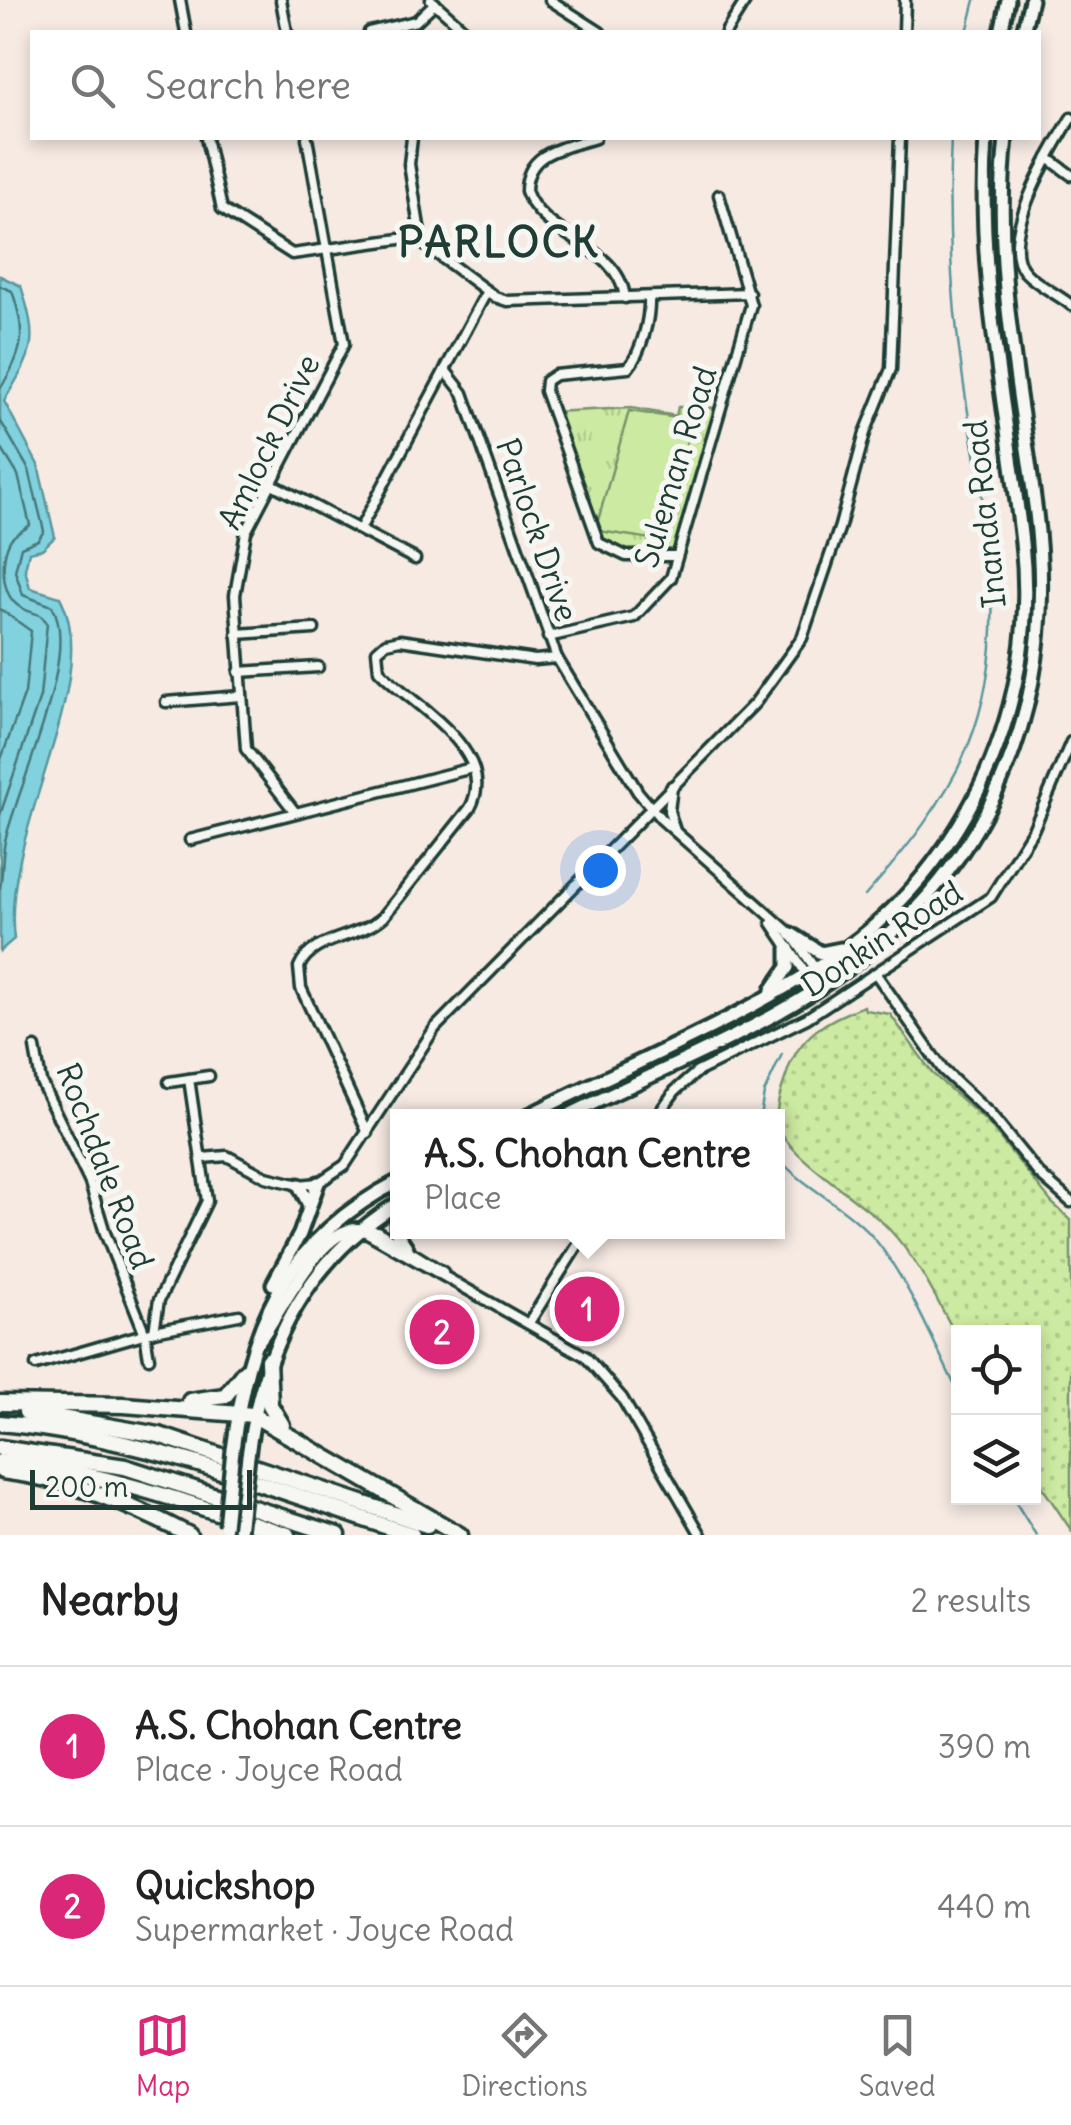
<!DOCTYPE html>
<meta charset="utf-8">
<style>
body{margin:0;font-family:Delius,sans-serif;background:#f6f6f6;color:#222}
.controls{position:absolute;right:30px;bottom:30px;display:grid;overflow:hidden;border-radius:0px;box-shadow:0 5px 15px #0003}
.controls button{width:90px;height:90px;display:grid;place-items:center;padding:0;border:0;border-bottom:2px solid #e0e0e0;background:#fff;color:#222;font:50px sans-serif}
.scale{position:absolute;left:30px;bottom:25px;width:222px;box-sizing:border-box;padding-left:10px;border:5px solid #1f3d34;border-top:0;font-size:28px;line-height:35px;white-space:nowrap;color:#1f3d34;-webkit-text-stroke:8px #f6f6f2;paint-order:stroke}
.you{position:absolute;left:600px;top:870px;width:35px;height:35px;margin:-25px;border:8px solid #fff;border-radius:50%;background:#1a73e8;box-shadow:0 0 0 15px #1a73e833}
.badge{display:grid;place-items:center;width:65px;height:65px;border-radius:50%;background:#db2777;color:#fff;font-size:32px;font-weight:700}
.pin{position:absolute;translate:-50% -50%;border:5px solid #fff;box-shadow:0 2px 10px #0006}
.popup{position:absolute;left:390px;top:1109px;width:395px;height:130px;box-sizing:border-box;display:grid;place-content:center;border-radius:0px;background:#fff;filter:drop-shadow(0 2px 8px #0005);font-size:32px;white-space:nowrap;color:#767676}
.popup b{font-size:38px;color:#222}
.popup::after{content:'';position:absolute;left:50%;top:100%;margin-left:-20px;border:20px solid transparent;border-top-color:#fff}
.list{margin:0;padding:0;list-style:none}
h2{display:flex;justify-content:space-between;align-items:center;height:130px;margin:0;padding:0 40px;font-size:42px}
h2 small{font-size:32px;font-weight:400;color:#767676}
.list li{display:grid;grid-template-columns:65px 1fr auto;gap:30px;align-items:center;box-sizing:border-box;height:160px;padding:0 40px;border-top:2px solid #e0e0e0}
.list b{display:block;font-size:38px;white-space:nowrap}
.list p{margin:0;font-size:32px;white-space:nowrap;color:#767676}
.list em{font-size:32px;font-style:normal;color:#767676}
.icon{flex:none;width:55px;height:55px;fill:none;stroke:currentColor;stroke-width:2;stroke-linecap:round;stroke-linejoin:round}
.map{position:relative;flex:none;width:1071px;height:1535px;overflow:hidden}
.search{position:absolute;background:#fff;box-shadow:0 5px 15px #0003;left:30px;right:30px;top:30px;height:110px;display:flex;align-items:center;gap:25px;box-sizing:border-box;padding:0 35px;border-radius:0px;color:#767676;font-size:38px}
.sheet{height:450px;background:#fff}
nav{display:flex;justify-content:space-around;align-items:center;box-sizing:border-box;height:140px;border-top:2px solid #e0e0e0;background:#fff;font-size:28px;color:#767676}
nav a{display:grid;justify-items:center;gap:5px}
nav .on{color:#db2777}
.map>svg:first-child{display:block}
</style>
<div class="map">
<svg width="1071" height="1535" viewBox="0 0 1071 1535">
<defs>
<pattern id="grass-tufts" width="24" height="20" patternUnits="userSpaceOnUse" patternTransform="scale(2.5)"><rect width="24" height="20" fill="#cceaa1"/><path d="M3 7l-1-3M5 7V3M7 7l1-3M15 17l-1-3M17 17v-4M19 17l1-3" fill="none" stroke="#afca8b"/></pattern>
<pattern id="park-dots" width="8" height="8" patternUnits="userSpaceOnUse" patternTransform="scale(2.5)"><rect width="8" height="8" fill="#cceaa1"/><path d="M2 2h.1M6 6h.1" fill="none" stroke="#afca8b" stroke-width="1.8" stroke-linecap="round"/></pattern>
</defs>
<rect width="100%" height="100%" fill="#f6eae3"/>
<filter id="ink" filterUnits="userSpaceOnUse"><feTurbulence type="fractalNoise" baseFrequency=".01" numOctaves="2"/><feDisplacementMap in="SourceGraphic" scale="20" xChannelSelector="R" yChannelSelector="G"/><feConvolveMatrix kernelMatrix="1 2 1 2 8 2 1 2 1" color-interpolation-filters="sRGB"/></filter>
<g filter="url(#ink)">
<!-- grass -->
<path fill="url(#grass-tufts)" stroke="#76946a" stroke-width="2.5" d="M678 407 720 408 676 555 623 552 599 540 552 412 631 408 676 416Z"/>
<!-- park -->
<path fill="url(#park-dots)" stroke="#76946a" stroke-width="2.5" d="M864 1006 865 1010 890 1014 933 1074 987 1122 1052 1203 1071 1220V1530L1034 1475V1332H958V1339C938 1302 918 1260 889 1229 863 1201 786 1156 778 1125 774 1107 782 1089 787 1073 799 1035 828 1019 864 1006Z"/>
<!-- garden -->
<path fill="#cceaa1" stroke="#76946a" stroke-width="2.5" d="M629 411 692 420 665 531 651 539 599 531 597 524Z"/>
<!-- water -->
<path fill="#82d1df" stroke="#5a969b" stroke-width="2.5" d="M0 276 21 286C39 344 34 351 4 401L38 465 55 537 42 549 29 552 25 569 30 588 60 597C105 682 0 832 14 939L0 951Z"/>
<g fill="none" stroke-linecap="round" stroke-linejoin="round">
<!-- shore -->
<g stroke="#477878" stroke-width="2.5">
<path d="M0 286 12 291C27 334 24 351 0 389"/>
<path d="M0 420 29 470 44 531 38 540 21 547 15 571 23 595 52 606C81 653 18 786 5 841 2 856 3 872 0 888"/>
<path d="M0 446 18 475 30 525C25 530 17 532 11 539 0 556 0 595 20 607 30 614 40 611 47 623L40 697 0 815"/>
<path d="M0 609 31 631 25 693 0 762"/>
</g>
<!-- stream -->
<g stroke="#5a969b" stroke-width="2.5">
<path d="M967 32 975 0"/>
<path d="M865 896C904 852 946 801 968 746 1017 626 980 501 963 379 951 298 947 219 951 138"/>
<path d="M760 1116 764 1093 782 1054"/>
<path d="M777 1157C806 1190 849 1207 877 1242 909 1282 935 1346 958 1392"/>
<path d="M1013 1498 1036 1535"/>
</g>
<!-- street casing -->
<g stroke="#1f3d34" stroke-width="15">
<g id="street">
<path d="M180 0 186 32"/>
<path d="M281 0 287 32"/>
<path d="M431 0 467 32"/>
<path d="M550 0 600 32"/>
<path d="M369 32 416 21 435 3"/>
<path d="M726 32 746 0"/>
<path d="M904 32 905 0"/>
<path d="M1071 118C1053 148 996 239 1025 272 1037 285 1057 294 1071 305"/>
<path d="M206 138 222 209 292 254 414 237 495 297 507 301 749 293"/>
<path d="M412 138 409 164 421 239"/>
<path d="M595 138C564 148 526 151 526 191 543 239 619 244 625 298"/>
<path d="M1048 158 1071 175"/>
<path d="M649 297C650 318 642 352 628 368L555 375 546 381 545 391 599 543 626 556H677"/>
<path d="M445 370 463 393 557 658 638 792 661 819 791 934 826 984"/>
<path d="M272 484 415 559"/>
<path d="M360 529 487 291"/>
<path d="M237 634 314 629"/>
<path d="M548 637 634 617 671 578 751 305 719 195"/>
<path d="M239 672 318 667"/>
<path d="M166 702 241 696"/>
<path d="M672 786 669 811 675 831"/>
<path d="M295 812 246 749 235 595 246 532 344 344 307 138"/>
<path d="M190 840 472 768"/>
<path d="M772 923 817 990"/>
<path d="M876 974 943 1070 990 1114 1039 1174 1071 1202"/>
<path d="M35 1048 41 1082 90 1183 105 1233 145 1334 149 1358"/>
<path d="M169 1082 209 1076"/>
<path d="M657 1116 675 1091 697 1072 807 1018 991 897 1033 830 1071 742"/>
<path d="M368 1133 301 988 299 967C311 937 360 938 383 917L470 808C501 751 410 704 379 670L377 651 386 643 400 640 535 660 557 658"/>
<path d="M202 1158 227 1156 266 1177 299 1185 318 1183 345 1165 435 1028 755 703 802 638 840 526 865 433 891 369 900 138"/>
<path d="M362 1230 585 1356 622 1398 701 1535"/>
<path d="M364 1230 377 1231 443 1272"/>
<path d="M530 1321 586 1232"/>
<path d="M154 1331 159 1300 207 1201 189 1079"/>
<path d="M36 1365 154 1331 239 1315"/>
</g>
</g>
<!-- secondary casing -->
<g stroke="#1f3d34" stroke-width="19">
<g id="secondary">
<path d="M1001 32 1008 0"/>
<path d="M1023 32 1031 0"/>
<path d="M791 934 821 953 841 949"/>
<path d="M772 990 788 967V948"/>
<path d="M527 1116C625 1067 746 1017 835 956 969 865 1040 702 1022 543 1007 407 976 276 986 138"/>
<path d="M567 1116C651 1074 743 1038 822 986 989 878 1060 708 1036 513 1020 388 992 264 1006 138"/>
<path d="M299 1185 309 1205"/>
<path d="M397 1221V1233L407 1248"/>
<path d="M273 1284 300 1234 318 1183"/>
<path d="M258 1342C280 1316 321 1221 362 1230"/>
<path d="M233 1450C249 1327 282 1242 397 1182"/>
<path d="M248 1456C261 1351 304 1262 397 1204"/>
</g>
</g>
<!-- highway casing -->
<g stroke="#1f3d34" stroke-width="21">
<g id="highway">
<path d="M268 1360 270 1405 282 1425"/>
<path d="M190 1401 225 1396 245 1371"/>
<path d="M0 1403 124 1405 253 1415 460 1535"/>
<path d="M26 1412 159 1435 427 1525"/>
<path d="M0 1423C143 1436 276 1490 412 1535"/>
<path d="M0 1448 125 1467 338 1535"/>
<path d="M0 1462C100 1470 193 1505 288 1535"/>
<path d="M2 1471C69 1479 130 1504 189 1535"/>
</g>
</g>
<!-- street -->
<use href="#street" stroke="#f6f6f2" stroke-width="8"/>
<!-- secondary -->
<use href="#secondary" stroke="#f6f6f2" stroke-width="11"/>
<!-- highway -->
<use href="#highway" stroke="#f6f6f2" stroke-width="14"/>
<!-- secondary-bridge casing -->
<g stroke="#1f3d34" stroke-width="19" stroke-linecap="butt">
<g id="secondary-bridge">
<path d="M225 1526 233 1450"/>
<path d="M239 1532 248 1456"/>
</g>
</g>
<!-- secondary-bridge -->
<use href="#secondary-bridge" stroke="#f6f6f2" stroke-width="11"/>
</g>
</g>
<g text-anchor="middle" stroke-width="10" stroke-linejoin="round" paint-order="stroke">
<!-- street labels -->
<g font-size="32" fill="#1f3d34" stroke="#f6f6f2">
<text transform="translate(269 442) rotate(-64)" y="11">Amlock Drive</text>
<text transform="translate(676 467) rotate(-73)" y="11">Suleman Road</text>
<text transform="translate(985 514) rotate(-96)" y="11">Inanda Road</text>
<text transform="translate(537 530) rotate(71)" y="11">Parlock Drive</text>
<text transform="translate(882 939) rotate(-33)" y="11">Donkin Road</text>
<text transform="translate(105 1166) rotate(69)" y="11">Rochdale Road</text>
</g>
<!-- district labels -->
<g font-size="42" font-weight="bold" letter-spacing="2.5" fill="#1f3d34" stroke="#f6f6f2">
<text x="499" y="257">PARLOCK</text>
</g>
</g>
</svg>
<div class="controls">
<button><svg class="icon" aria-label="locate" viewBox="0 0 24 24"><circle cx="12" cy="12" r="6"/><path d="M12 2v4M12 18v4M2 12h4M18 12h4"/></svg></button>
<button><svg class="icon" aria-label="layers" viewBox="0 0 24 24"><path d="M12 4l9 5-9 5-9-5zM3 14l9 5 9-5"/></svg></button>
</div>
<div class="scale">200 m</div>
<div class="you"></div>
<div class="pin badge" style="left:587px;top:1309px">1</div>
<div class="popup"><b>A.S. Chohan Centre</b>Place</div>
<div class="pin badge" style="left:442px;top:1332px">2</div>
<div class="search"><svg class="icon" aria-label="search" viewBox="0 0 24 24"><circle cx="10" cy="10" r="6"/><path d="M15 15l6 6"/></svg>Search here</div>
</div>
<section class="sheet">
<h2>Nearby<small>2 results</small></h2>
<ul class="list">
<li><span class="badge">1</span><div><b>A.S. Chohan Centre</b><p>Place · Joyce Road</p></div><em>390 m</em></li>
<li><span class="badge">2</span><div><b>Quickshop</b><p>Supermarket · Joyce Road</p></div><em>440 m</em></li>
</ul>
</section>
<nav>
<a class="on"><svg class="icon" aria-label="map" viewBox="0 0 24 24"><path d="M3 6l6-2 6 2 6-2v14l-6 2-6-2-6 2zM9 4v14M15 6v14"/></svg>Map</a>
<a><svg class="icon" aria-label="directions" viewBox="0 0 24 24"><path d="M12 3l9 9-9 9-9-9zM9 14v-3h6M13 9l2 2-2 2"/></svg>Directions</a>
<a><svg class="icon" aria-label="saved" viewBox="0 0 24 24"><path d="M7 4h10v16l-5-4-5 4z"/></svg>Saved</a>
</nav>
